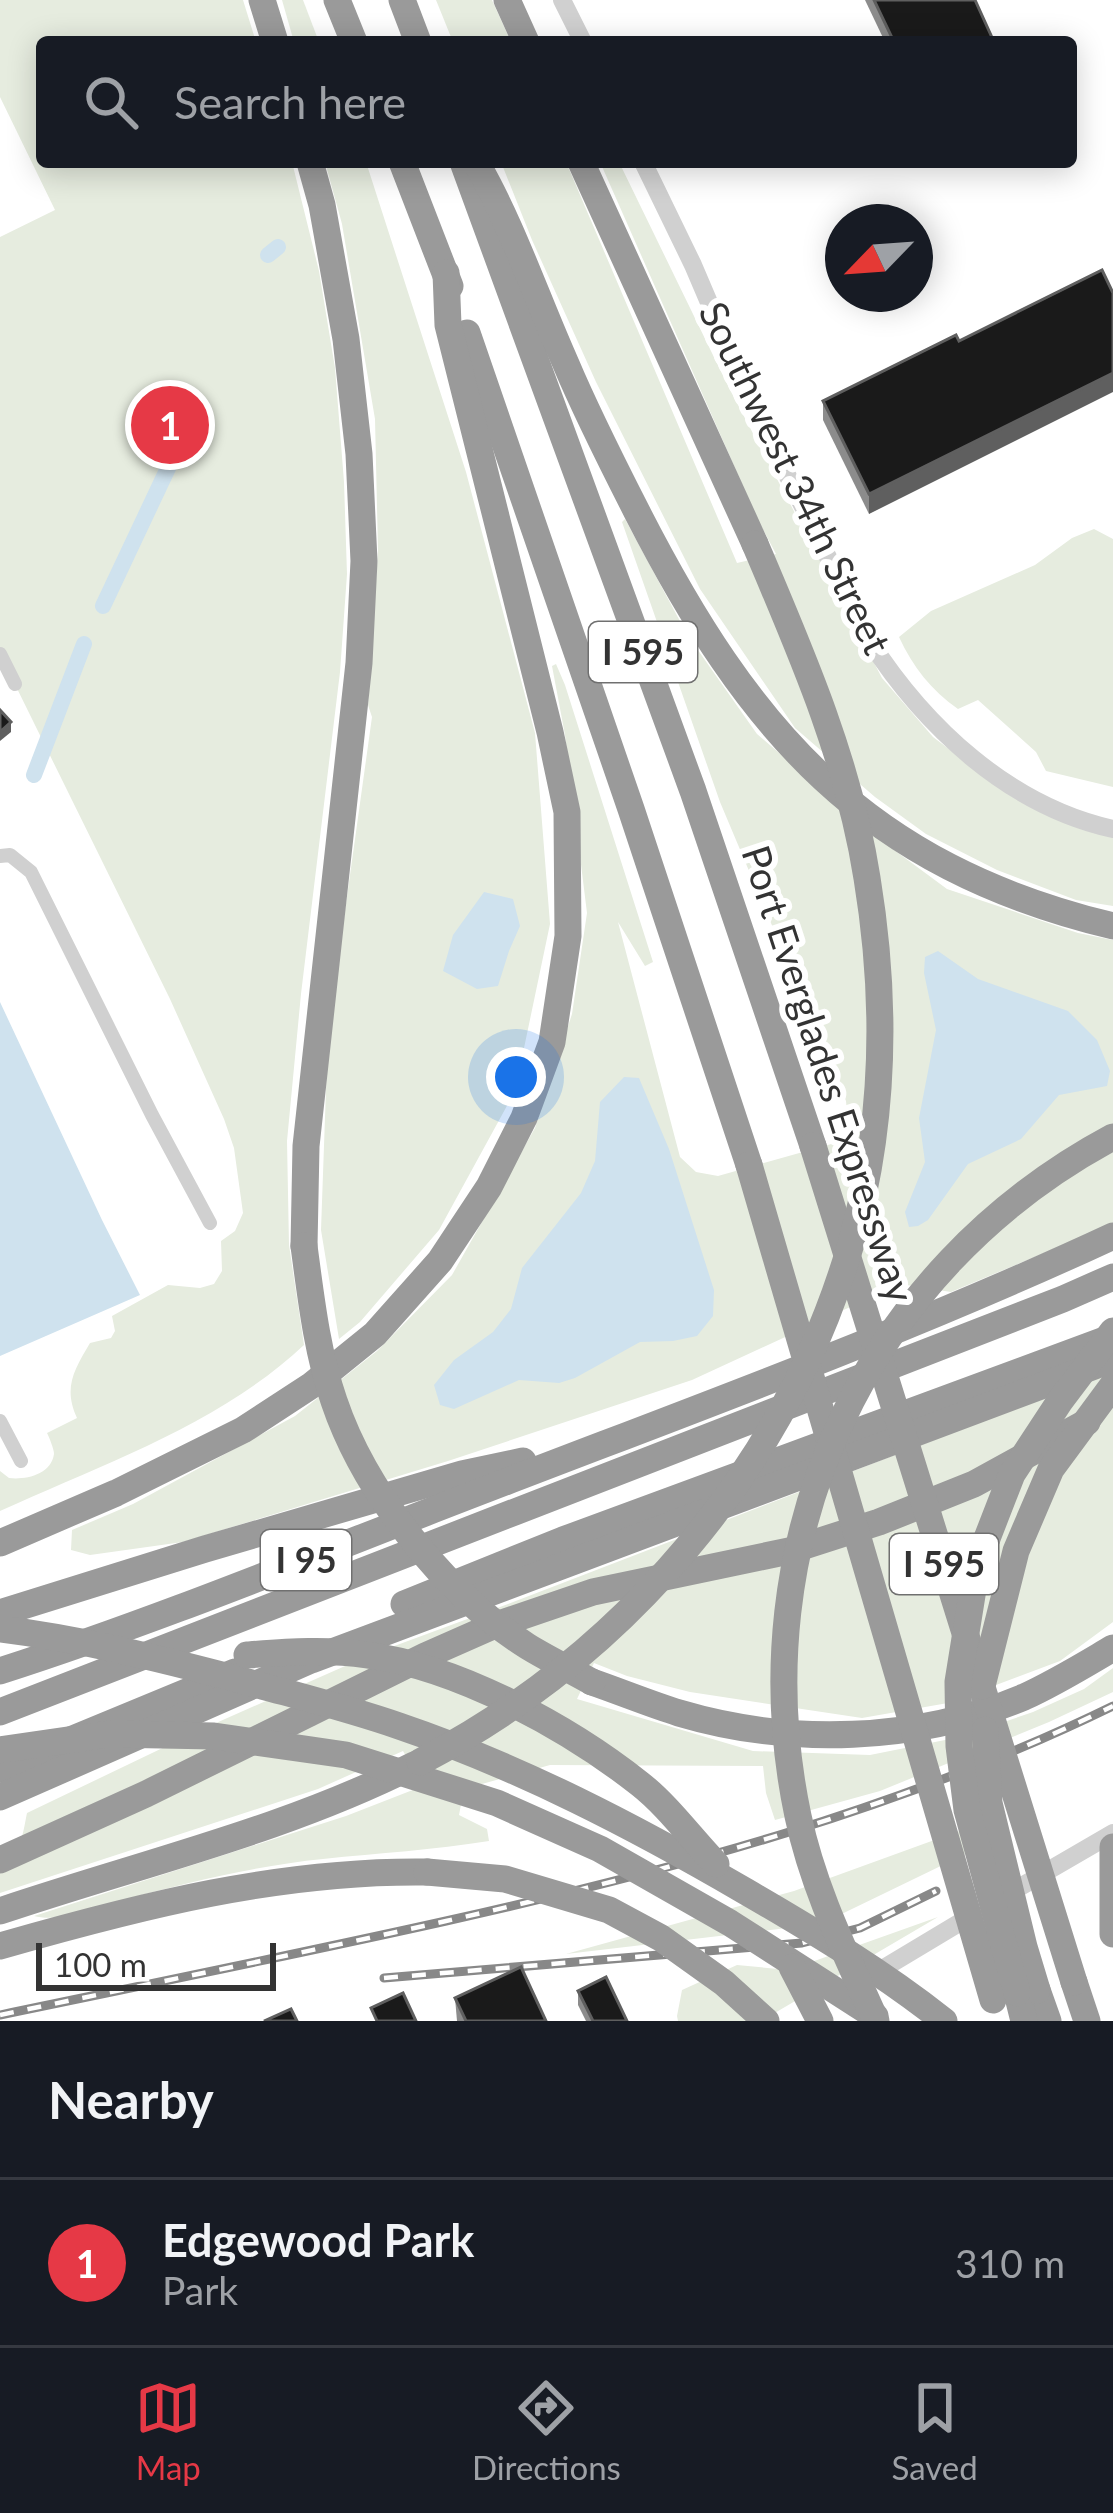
<!DOCTYPE html>
<style>
body{margin:0;font-family:Lato,sans-serif;background:#242831;color:#f1f3f6}
.compass{position:absolute;left:825px;top:204px;width:108px;height:108px;border-radius:50%;background:#171b24;box-shadow:0 6px 30px #0003;rotate:245deg}
.scale{position:absolute;left:36px;bottom:30px;width:240px;box-sizing:border-box;padding-left:12px;border:6px solid #333;border-top:0;font-size:33px;line-height:42px;white-space:nowrap;color:#333;-webkit-text-stroke:9px #fff;paint-order:stroke}
.you{position:absolute;left:516px;top:1077px;width:42px;height:42px;margin:-30px;border:9px solid #fff;border-radius:50%;background:#1a73e8;box-shadow:0 0 0 18px #1a73e833}
.badge{display:grid;place-items:center;width:78px;height:78px;border-radius:50%;background:#e63946;color:#fff;font-size:39px;font-weight:700}
.pin{position:absolute;translate:-50% -50%;border:6px solid #fff;box-shadow:0 3px 12px #0006}
.list{margin:0;padding:0;list-style:none}
h2{display:flex;justify-content:space-between;align-items:center;height:156px;margin:0;padding:0 48px;font-size:51px}
h2 small{font-size:39px;font-weight:400;color:#9ea1a6}
.list li{display:grid;grid-template-columns:78px 1fr auto;gap:36px;align-items:center;box-sizing:border-box;height:168px;padding:0 48px;border-top:3px solid #363941}
.list b{display:block;font-size:45px;white-space:nowrap}
.list p{margin:0;font-size:39px;white-space:nowrap;color:#9ea1a6}
.list em{font-size:39px;font-style:normal;color:#9ea1a6}
.icon{flex:none;width:66px;height:66px;fill:none;stroke:currentColor;stroke-width:2;stroke-linecap:round;stroke-linejoin:round}
.map{position:relative;flex:none;width:1113px;height:2021px;overflow:hidden}
.search{position:absolute;background:#171b24;box-shadow:0 6px 30px #0003;left:36px;right:36px;top:36px;height:132px;display:flex;align-items:center;gap:30px;box-sizing:border-box;padding:0 42px;border-radius:12px;color:#9ea1a6;font-size:45px}
.sheet{height:324px;background:#171b24}
nav{display:flex;justify-content:space-around;align-items:center;box-sizing:border-box;height:168px;border-top:3px solid #363941;background:#171b24;font-size:33px;color:#9ea1a6}
nav a{display:grid;justify-items:center;gap:6px}
nav .on{color:#e63946}
.map>svg:first-child{display:block}
</style>
<div class="map">
<svg width="1113" height="2021" viewBox="0 0 1113 2021">
<rect width="100%" height="100%" fill="#fff"/>
<!-- green -->
<g fill="#e6ecdf">
<path d="M0 0H243L256 42H42V162H292L319 271 335 368 344 482 347 574 340 672 301 994 287 1141 289 1245 304 1345C220 1424 103 1464 0 1511V1471L9 1478C25 1480 51 1475 54 1454 54 1449 49 1437 47 1433L77 1418C63 1388 74 1370 90 1343L111 1338 115 1331 112 1316 168 1285 200 1288 214 1284 222 1271 221 1241 235 1231 243 1213 234 1148 224 1119 170 999 0 654V237L55 210 0 97Z"/>
<path d="M282 0H303L319 42H294Z"/>
<path d="M436 0H492L511 42H453Z"/>
<path d="M325 162H366L466 472 535 733 550 924 515 1091 439 1230 360 1322 339 1339 321 1230 328 1033 372 717 368 705 378 551 375 419 342 224Z"/>
<path d="M501 162H566L737 563 776 554 758 520 600 162H619L729 388 882 678 933 737 1011 796 1113 836V906L1076 900 997 870 926 834 875 797 795 728 700 589 596 382 532 240Z"/>
<path d="M625 519 688 636 757 734 882 841 947 889 1078 933 1113 940V1224L951 1292 900 1284 692 1380 448 1461 183 1542 90 1555 71 1550 72 1530 133 1504 295 1416 377 1351 452 1275 535 1128 572 1014 587 913 565 735 552 666 556 664 565 685 653 962 645 966 618 922 680 1157 696 1172 718 1176 842 1141 848 1122 846 1101 720 802 622 522Z"/>
<path d="M1094 529 1113 539V787L1046 771 1036 752 978 700 958 709C931 690 913 667 899 637L931 611 1035 565 1072 538Z"/>
<path d="M1113 1371V1622L1060 1661 948 1703 862 1718 690 1692 627 1676 594 1663 577 1699 753 1751 870 1755 960 1737 1033 1712 1084 1689 1113 1668V1692L1049 1722 880 1791 775 1820 766 1793 763 1766 550 1765 464 1789 459 1815 487 1829 489 1841C434 1850 379 1853 323 1859 260 1865 185 1883 123 1900 97 1907 60 1923 34 1916L346 1816 423 1786 403 1751 318 1789 0 1893V1860C23 1848 22 1837 27 1813L198 1731 370 1655 508 1604Z"/>
<path d="M1006 1814 980 1847 821 1924 566 1954 794 1891Z"/>
<path d="M938 1917 761 2021H678L677 2016 682 1990 737 1965 789 1970Z"/>
</g>
<!-- water -->
<g fill="#cfe2ee">
<path d="M484 892 513 899 520 926 509 951 498 986 477 989 443 971 453 935Z"/>
<path d="M938 951 978 979 1068 1011 1097 1040 1110 1071 1107 1086 1059 1095 1021 1139 968 1164 928 1220 918 1226 909 1227 905 1212 925 1162 919 1118 936 1030 924 973 925 957Z"/>
<path d="M0 1002 102 1220 140 1295 0 1356Z"/>
<path d="M624 1077 639 1078 669 1149 714 1290 713 1316 697 1336 673 1341 640 1342 575 1378 559 1383 519 1380 454 1409 440 1405 434 1385 454 1360 493 1332 511 1309 522 1268 581 1193 595 1161 600 1102Z"/>
</g>
<g fill="none" stroke-linecap="round" stroke-linejoin="round">
<!-- canal -->
<g stroke="#cfe2ee" stroke-width="16">
<path d="M268 255 278 247"/>
<path d="M103 606 177 449"/>
<path d="M34 775 84 644"/>
</g>
<!-- minor -->
<g stroke="#d0d0d0" stroke-width="14">
<path d="M0 654 15 684"/>
<path d="M0 856 10 855 31 872 152 1115 210 1223"/>
<path d="M0 1421 21 1461"/>
</g>
<!-- tertiary -->
<g stroke="#d0d0d0" stroke-width="18">
<path d="M562 0 583 42"/>
<path d="M643 162 693 265 754 408 869 640C925 727 1009 806 1113 829"/>
<path d="M1003 1897 1113 1833"/>
<path d="M869 1977 974 1914"/>
</g>
<!-- motorway -->
<g stroke="#9a9a9a" stroke-width="27">
<path d="M262 0 275 42"/>
<path d="M337 0 354 42"/>
<path d="M402 0 418 42"/>
<path d="M507 0 526 42"/>
<path d="M402 162 450 286"/>
<path d="M463 162 693 791 813 1146"/>
<path d="M581 162 755 544"/>
<path d="M477 164C513 227 536 297 566 364 587 414 612 463 637 512 749 731 864 866 1113 926"/>
<path d="M467 333 631 809 749 1165"/>
<path d="M304 1246 306 1146 359 663 364 561 359 454 346 339 322 205 310 162"/>
<path d="M0 1543 116 1493 243 1430 312 1385 375 1334 440 1261 489 1187 524 1118 552 1042 568 936 567 812 550 732 448 325 446 273"/>
<path d="M404 1604 563 1540 1113 1337"/>
<path d="M0 1613 205 1549 462 1474 523 1461"/>
<path d="M0 1671C165 1618 325 1551 487 1489 697 1408 909 1331 1113 1236"/>
<path d="M592 1682C621 1692 650 1704 679 1713 790 1746 917 1742 1024 1697 1055 1683 1084 1665 1113 1648"/>
<path d="M0 1712 1063 1299 1113 1277"/>
<path d="M0 1769 235 1672"/>
<path d="M0 1797 311 1660 1113 1359"/>
<path d="M0 1860 146 1794 425 1656 493 1626 593 1592 789 1551 879 1522 974 1484 1087 1422"/>
<path d="M0 1911C139 1864 283 1831 414 1765"/>
<path d="M0 1946C140 1906 280 1870 427 1872"/>
<path d="M1074 1982 1087 2021"/>
<path d="M1037 1990 1048 2021"/>
<path d="M1017 1993 1024 2021"/>
</g>
<!-- rail casing -->
<g stroke="#888" stroke-width="9">
<g id="rail">
<path d="M384 1978 802 1943 860 1928 936 1891"/>
<path d="M0 2015C149 1984 298 1954 446 1921 674 1870 902 1809 1113 1706"/>
</g>
</g>
<!-- rail -->
<use href="#rail" stroke="#fff" stroke-width="4.5" stroke-dasharray="14" stroke-linecap="butt"/>
<!-- motorway-bridge -->
<g stroke="#9a9a9a" stroke-width="27">
<path d="M813 1146 1074 1982"/>
<path d="M749 1165 993 2000"/>
<path d="M304 1246C311 1298 317 1352 334 1401 365 1493 446 1594 527 1646 548 1659 571 1670 592 1682"/>
<path d="M0 1629C82 1639 161 1659 241 1680 294 1695 347 1708 399 1726 520 1767 635 1827 745 1891 814 1931 882 1972 944 2021"/>
<path d="M247 1655C288 1652 327 1649 367 1655 458 1667 568 1727 640 1784 668 1806 691 1838 716 1864"/>
<path d="M982 1686 1016 1551 1051 1469 1113 1385"/>
<path d="M985 1730 989 1803 1024 1947 1037 1990"/>
<path d="M0 1750 109 1734 214 1736 346 1755 497 1803 600 1849 730 1923 875 2016"/>
<path d="M420 1762C624 1656 785 1468 850 1247 885 1127 887 1000 867 878 849 762 801 652 755 544"/>
<path d="M1113 1847V1934"/>
<path d="M427 1872 505 1879 609 1910 661 1938 724 1983 766 2021"/>
<path d="M792 1967 820 2021"/>
<path d="M1017 1993 967 1810 959 1746 958 1682 977 1564 1012 1474 1060 1401 1113 1331"/>
<path d="M876 2021C846 1954 813 1888 798 1816 740 1541 864 1270 1113 1137"/>
</g>
</g>
<!-- wall -->
<g fill="#8c8c8c">
<path d="M865 0H975L994 42H885Z"/>
<path d="M959 341 869 514 823 420V401Z"/>
<path d="M578 1991 627 2021H586L578 2005Z"/>
<path d="M455 1998 546 2021H457Z"/>
</g>
<!-- shaded-wall -->
<g fill="#5f5f5f">
<path d="M1113 373V392L869 514V494Z"/>
<path d="M11 722V732L0 741V732Z"/>
</g>
<!-- building -->
<g fill="#1a1a1a" stroke="#5f5f5f" stroke-width="3">
<path d="M874 0H975L994 42H894Z"/>
<path d="M1102 270 1113 293V373L869 494 823 401 956 335 959 341Z"/>
<path d="M0 710 11 722 0 732Z"/>
<path d="M521 1967 546 2021H466L455 1998Z"/>
<path d="M606 1977 627 2021H593L578 1991Z"/>
<path d="M403 1993 416 2021H377L371 2008Z"/>
<path d="M291 2009 297 2021H264Z"/>
</g>
<g text-anchor="middle" stroke-width="12" stroke-linejoin="round" paint-order="stroke">
<!-- shield labels -->
<g fill="#fff" stroke="#707070" stroke-width="3">
<rect x="589" y="622" width="108" height="60" rx="9"/>
<rect x="261" y="1530" width="90" height="60" rx="9"/>
<rect x="890" y="1534" width="108" height="60" rx="9"/>
</g>
<g font-size="36" font-weight="bold" fill="#333">
<text x="643" y="665">I 595</text>
<text x="306" y="1573">I 95</text>
<text x="944" y="1577">I 595</text>
</g>
<!-- street labels -->
<g font-size="39" fill="#333" stroke="#fff">
<text transform="translate(795 478) rotate(64)" y="14">Southwest 34th Street</text>
<text transform="translate(828 1074) rotate(72)" y="14">Port Everglades Expressway</text>
</g>
</g>
</svg>
<svg class="compass" viewBox="-18 -18 36 36"><path d="M0-13l5 13h-10z" fill="#e53935"/><path d="M0 13l5-13h-10z" fill="#9ea1a6"/></svg>
<div class="scale">100 m</div>
<div class="you"></div>
<div class="pin badge" style="left:170px;top:425px">1</div>
<div class="search"><svg class="icon" aria-label="search" viewBox="0 0 24 24"><circle cx="10" cy="10" r="6"/><path d="M15 15l6 6"/></svg>Search here</div>
</div>
<section class="sheet">
<h2>Nearby<small></small></h2>
<ul class="list">
<li><span class="badge">1</span><div><b>Edgewood Park</b><p>Park</p></div><em>310 m</em></li>
</ul>
</section>
<nav>
<a class="on"><svg class="icon" aria-label="map" viewBox="0 0 24 24"><path d="M3 6l6-2 6 2 6-2v14l-6 2-6-2-6 2zM9 4v14M15 6v14"/></svg>Map</a>
<a><svg class="icon" aria-label="directions" viewBox="0 0 24 24"><path d="M12 3l9 9-9 9-9-9zM9 14v-3h6M13 9l2 2-2 2"/></svg>Directions</a>
<a><svg class="icon" aria-label="saved" viewBox="0 0 24 24"><path d="M7 4h10v16l-5-4-5 4z"/></svg>Saved</a>
</nav>
